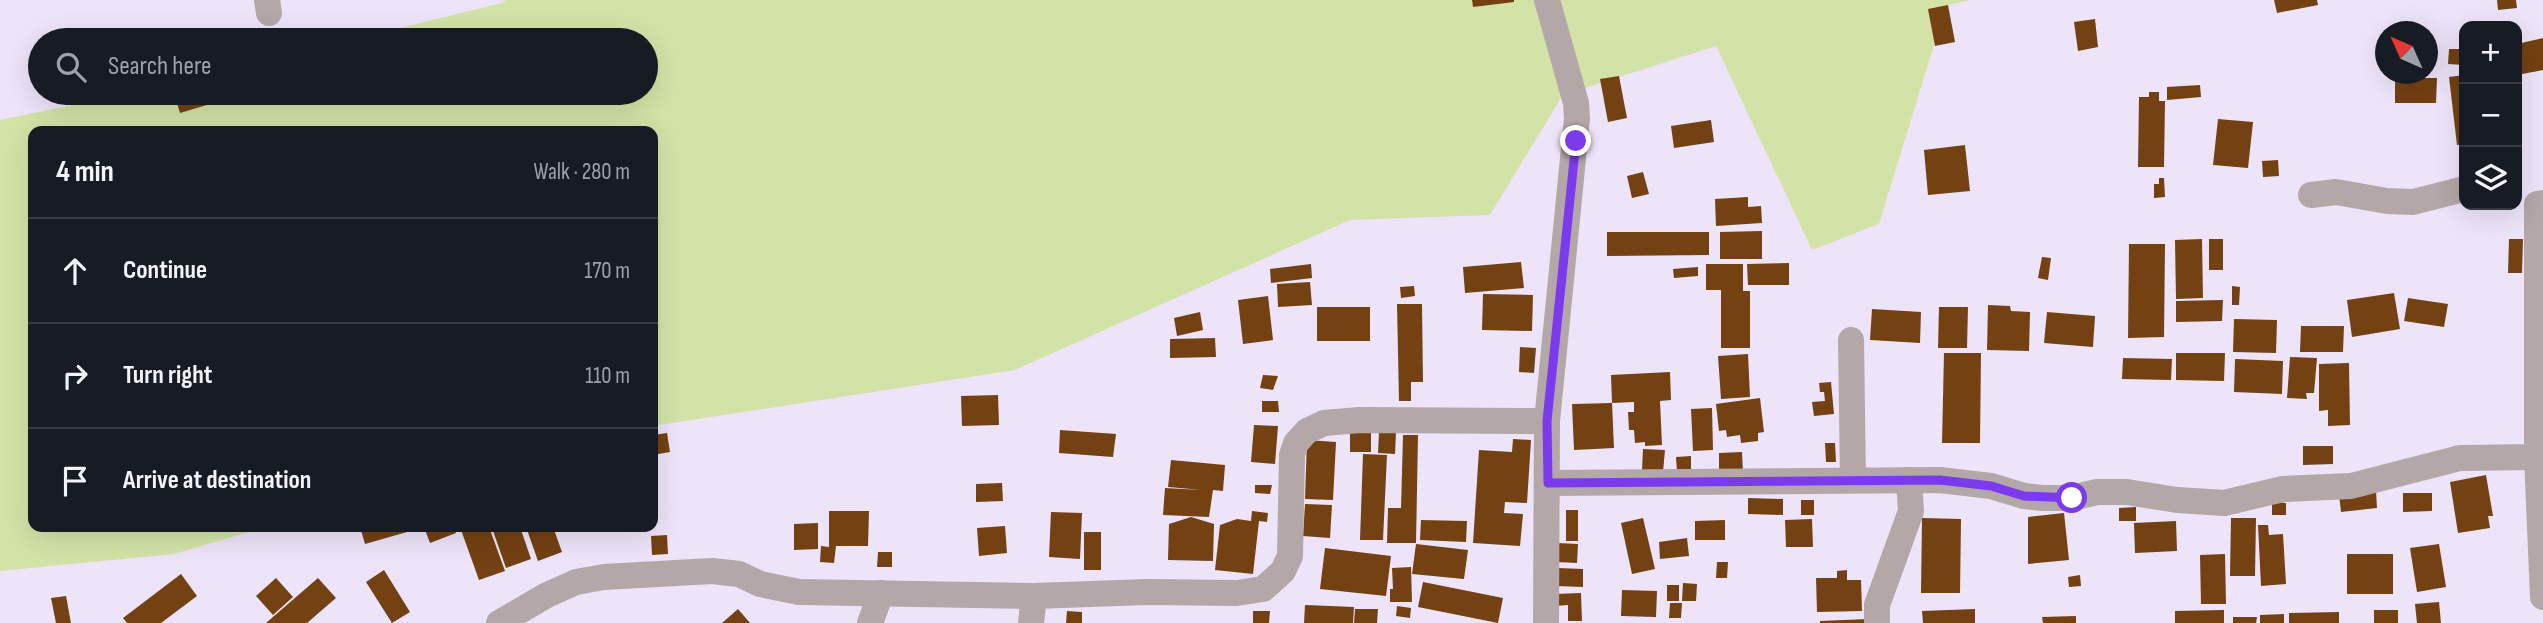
<!DOCTYPE html>
<meta charset="utf-8">
<style>
body{margin:0;font-family:"Sofia Sans Condensed",sans-serif;background:#20242c;color:#f1f3f6}
.controls{position:absolute;right:21px;top:21px;display:grid;overflow:hidden;border-radius:14px;box-shadow:0 7px 28px #0002}
.controls button{width:63px;height:63px;display:grid;place-items:center;padding:0;border:0;border-bottom:2px solid #363941;background:#171b24;color:#f1f3f6;font:35px sans-serif}
.compass{position:absolute;left:2375px;top:21px;width:63px;height:63px;border-radius:50%;background:#171b24;box-shadow:0 7px 28px #0002;rotate:315deg}
.stop{position:absolute;width:21px;height:21px;margin:-16px;border:5px solid #7c3aed;border-radius:50%;background:#fff}
.stop.end{background:#7c3aed;border-color:#fff;box-shadow:0 2px 7px #0008}
.list{margin:0;padding:0;list-style:none}
h2{display:flex;justify-content:space-between;align-items:center;height:91px;margin:0;padding:0 28px;font-size:30px}
h2 small{font-size:23px;font-weight:400;color:#9ea1a6}
.list li{display:grid;grid-template-columns:46px 1fr auto;gap:21px;align-items:center;box-sizing:border-box;height:105px;padding:0 28px;border-top:2px solid #363941}
.list b{display:block;font-size:26px;white-space:nowrap}
.list em{font-size:23px;font-style:normal;color:#9ea1a6}
.icon{flex:none;width:38px;height:38px;fill:none;stroke:currentColor;stroke-width:2;stroke-linecap:round;stroke-linejoin:round}
.map{position:relative;flex:none;width:2543px;height:623px;overflow:hidden}
.search{position:absolute;background:#171b24;box-shadow:0 7px 28px #0002;left:28px;top:28px;width:630px;height:77px;display:flex;align-items:center;gap:18px;box-sizing:border-box;padding:0 24px;border-radius:38px;color:#9ea1a6;font-size:26px}
.panel{position:absolute;background:#171b24;box-shadow:0 7px 28px #0002;left:28px;top:126px;width:630px;height:406px;border-radius:14px}
.map>svg:first-child{display:block}
</style>
<div class="map">
<svg width="2543" height="623" viewBox="0 0 2543 623">
<rect width="100%" height="100%" fill="#eee4f9"/>
<!-- green -->
<path fill="#d3e3a7" d="M506 0H1970L1946 6 1879 224 1812 250 1716 46 1563 95 1490 215 1350 220 1015 370 653 426V131H33V527H266L174 554 0 571V120L132 93H646V40H351L502 3Z"/>
<!-- building -->
<g fill="#734112">
<path d="M1472 0H1514V2L1473 7Z"/>
<path d="M2274 0H2317L2318 5 2277 13Z"/>
<path d="M2497 0H2516L2517 8 2498 10Z"/>
<path d="M1948 5 1955 42 1935 46 1928 9Z"/>
<path d="M2095 19 2098 47 2078 51 2074 22Z"/>
<path d="M2543 38V70L2517 75V44Z"/>
<path d="M2449 49H2464V65L2448 64Z"/>
<path d="M2464 75V144L2457 145 2449 77Z"/>
<path d="M1619 76 1627 118 1608 122 1600 79Z"/>
<path d="M2395 78H2437L2436 103H2395Z"/>
<path d="M2200 85 2201 97 2167 100V87Z"/>
<path d="M2149 92H2159V101H2165L2164 167H2138L2139 97H2149Z"/>
<path d="M174 93H207L210 104 180 113Z"/>
<path d="M2218 119 2253 122 2248 168 2213 165Z"/>
<path d="M1711 120 1714 142 1674 148 1671 126Z"/>
<path d="M1965 145 1970 191 1928 195 1924 150Z"/>
<path d="M2278 160 2279 176 2263 177 2262 161Z"/>
<path d="M1643 172 1649 194 1632 198 1627 176Z"/>
<path d="M2159 178H2164L2165 197 2154 198V184H2159Z"/>
<path d="M1748 197V207L1761 206 1762 223 1716 226 1715 199Z"/>
<path d="M1762 231V259H1720V232Z"/>
<path d="M1607 232H1709V255L1607 256Z"/>
<path d="M2202 239 2203 298 2176 299 2175 240Z"/>
<rect x="2209" y="239" width="14" height="31"/>
<path d="M2509 239H2523L2522 273H2508Z"/>
<path d="M2129 244H2165L2164 337 2128 338Z"/>
<path d="M2042 257 2051 258 2048 280 2038 278Z"/>
<path d="M1521 262 1524 288 1465 293 1463 267Z"/>
<path d="M1789 263V285H1748L1747 264Z"/>
<path d="M1311 264 1312 278 1271 283 1270 269Z"/>
<path d="M1706 264H1743V291H1750V348H1721V290H1706Z"/>
<path d="M1698 267V276L1674 278 1673 269Z"/>
<path d="M1310 282 1312 305 1278 307 1277 284Z"/>
<path d="M1414 286 1415 296 1401 298 1400 287Z"/>
<path d="M2232 286 2240 287 2239 305H2232Z"/>
<path d="M2394 293 2400 329 2352 337 2347 300Z"/>
<path d="M1483 294 1533 295 1532 331 1482 330Z"/>
<path d="M1268 296 1273 340 1243 344 1238 300Z"/>
<path d="M2408 298 2448 304 2444 327 2404 321Z"/>
<path d="M2223 300 2222 321 2176 322V301Z"/>
<path d="M1397 304H1422L1423 382H1411V401H1399Z"/>
<path d="M1988 305 2010 306 2011 311 2030 312 2029 351 1987 350Z"/>
<rect x="1317" y="307" width="53" height="34"/>
<path d="M1939 307H1968L1967 348H1938Z"/>
<path d="M1872 309 1921 312 1920 343 1870 340Z"/>
<path d="M1200 312 1203 330 1177 336 1174 318Z"/>
<path d="M2047 312 2095 316 2093 347 2044 343Z"/>
<path d="M2234 319 2277 320 2276 353 2233 352Z"/>
<path d="M2301 326H2344L2343 352H2300Z"/>
<path d="M1215 338 1216 357 1170 358V339Z"/>
<path d="M1520 347 1536 348 1534 373 1519 372Z"/>
<path d="M1944 353H1981L1980 443H1942Z"/>
<path d="M2176 353H2225L2224 381 2176 380Z"/>
<path d="M1748 354 1750 397 1721 399 1718 356Z"/>
<path d="M2290 357 2317 358 2314 393H2306L2307 399 2287 398Z"/>
<path d="M2123 358 2172 359 2171 380 2122 379Z"/>
<path d="M2235 359 2283 361 2282 394 2234 392Z"/>
<path d="M2349 363 2350 425 2328 426V410L2319 411V364Z"/>
<path d="M1670 372 1671 400 1660 401 1662 445 1645 446V442L1635 443 1634 430H1629L1628 412H1634V402L1612 403 1611 375Z"/>
<path d="M1263 375 1278 376 1273 390 1260 388Z"/>
<path d="M1831 382 1834 414 1814 416 1812 402 1825 401 1824 392H1820L1819 383Z"/>
<path d="M998 395 999 425 962 426 961 396Z"/>
<path d="M1760 398 1764 432 1758 433V441L1741 443 1740 435 1727 437 1726 430 1719 431 1716 404Z"/>
<path d="M1262 401H1278L1279 412H1262Z"/>
<path d="M1612 403 1614 448 1574 450 1572 404Z"/>
<path d="M1712 408 1713 450 1693 451 1691 409Z"/>
<path d="M1254 425 1278 426 1275 464 1251 462Z"/>
<path d="M1060 430 1116 434 1113 457 1059 453Z"/>
<rect x="1350" y="432" width="21" height="20"/>
<path d="M1379 432H1396L1395 454 1378 453Z"/>
<path d="M667 433 670 452 653 455V435Z"/>
<path d="M1403 435H1418L1416 543H1387L1388 508H1401Z"/>
<path d="M1513 439 1531 440 1527 503 1505 502 1504 513 1523 514 1520 546 1473 543 1479 450 1512 452Z"/>
<path d="M1307 440 1336 442 1333 500 1305 499Z"/>
<path d="M1825 443H1835L1836 462H1826Z"/>
<path d="M2303 446H2333V464L2303 465Z"/>
<path d="M1643 449 1665 450 1663 472 1642 471Z"/>
<path d="M1742 452 1743 473 1719 474V453Z"/>
<path d="M1363 454 1387 455 1383 540H1360Z"/>
<path d="M1691 456V471L1677 472 1676 457Z"/>
<path d="M1171 460 1225 465 1223 491 1213 490 1209 517 1163 515 1165 488 1202 490 1168 487Z"/>
<path d="M2486 475 2493 516H2488L2490 528 2458 533 2450 482Z"/>
<path d="M1002 483 1003 501 976 502V484Z"/>
<path d="M1255 485H1272L1270 494 1255 493Z"/>
<path d="M2376 491 2377 508 2341 512 2339 494Z"/>
<path d="M2403 493H2432V511L2403 512Z"/>
<path d="M1748 498 1783 499V515L1748 514Z"/>
<rect x="1801" y="500" width="13" height="15"/>
<path d="M2272 502 2286 503V515H2272Z"/>
<path d="M1305 504 1332 505 1330 538 1303 536Z"/>
<path d="M2136 507V521H2119V508Z"/>
<rect x="1566" y="510" width="12" height="31"/>
<path d="M829 511H869L868 546H836L834 563 820 562 821 546 829 547Z"/>
<path d="M1252 511 1268 513 1267 522 1259 521 1253 574 1215 570 1220 525 1237 519 1251 521Z"/>
<path d="M1051 512 1082 513 1080 559 1049 557Z"/>
<path d="M2064 513 2069 560 2028 564V517Z"/>
<path d="M1191 517 1214 524 1213 561 1168 560 1169 524Z"/>
<path d="M1643 518 1655 569 1632 574 1621 523Z"/>
<path d="M1922 518 1961 519 1960 593H1921Z"/>
<path d="M2231 518H2256L2255 576H2230Z"/>
<path d="M1812 519 1813 547H1786L1785 520Z"/>
<path d="M1421 520 1467 521 1466 542 1420 540Z"/>
<path d="M1725 520V540H1695V521Z"/>
<path d="M2176 521 2177 551 2135 553 2134 523Z"/>
<path d="M818 523V549L794 550V524Z"/>
<path d="M2258 525H2268L2269 535 2283 534 2286 584 2261 586Z"/>
<path d="M1005 526 1007 553 979 556 977 528Z"/>
<path d="M360 527H405L407 532 365 544Z"/>
<path d="M424 527H454L456 533 430 543Z"/>
<path d="M460 527H489L505 571 479 580Z"/>
<path d="M520 527 531 559 506 568 492 528Z"/>
<path d="M526 527H553L562 552 538 561Z"/>
<rect x="1084" y="532" width="17" height="38"/>
<path d="M667 535 668 554 652 555 651 536Z"/>
<path d="M1687 538 1689 556 1660 559 1659 542Z"/>
<path d="M1557 543 1578 544 1577 563 1556 562Z"/>
<path d="M1416 544 1468 550 1464 579 1412 574Z"/>
<path d="M2439 544 2446 587 2417 592 2410 548Z"/>
<path d="M1325 548 1391 556 1386 596 1320 589Z"/>
<path d="M878 552H892V567H877Z"/>
<path d="M2225 554 2226 604H2201L2200 555Z"/>
<rect x="2347" y="554" width="46" height="40"/>
<path d="M1717 562H1728L1727 578H1716Z"/>
<path d="M1411 567 1412 602H1390V589H1393L1392 568Z"/>
<path d="M1557 568 1583 569V587L1556 586Z"/>
<path d="M384 570 410 612 392 623 366 582Z"/>
<path d="M1847 570V580H1861L1862 611 1817 612 1816 578H1837V571Z"/>
<path d="M181 574 197 596 161 623H127L123 618Z"/>
<path d="M2080 575 2081 586 2069 587 2068 577Z"/>
<path d="M276 578 293 597 273 615 256 596Z"/>
<path d="M318 578 336 598 307 623H266Z"/>
<path d="M1423 582 1503 598 1498 623 1418 607Z"/>
<path d="M1683 583 1697 584 1696 601H1682Z"/>
<rect x="1667" y="585" width="12" height="16"/>
<path d="M1622 590 1657 591 1656 617 1621 616Z"/>
<path d="M1581 593 1582 621H1568V605L1555 606V594Z"/>
<path d="M66 596 71 623H56L51 598Z"/>
<path d="M2439 602 2441 623H2417L2415 604Z"/>
<path d="M1670 603H1682L1681 618H1669Z"/>
<path d="M1305 605 1354 607 1353 623H1304Z"/>
<path d="M1397 606 1411 608 1410 618 1396 616Z"/>
<path d="M738 609 750 623H722Z"/>
<path d="M1355 609H1378L1377 623H1354Z"/>
<path d="M1975 609V623H1923L1922 611Z"/>
<path d="M2224 610V623H2175V611Z"/>
<rect x="2374" y="610" width="24" height="13"/>
<path d="M1067 611 1082 612V623H1066Z"/>
<path d="M1253 611H1270L1269 623H1253Z"/>
<path d="M2339 612V623H2289V613Z"/>
<path d="M2284 614V623H2260V615Z"/>
<path d="M2076 616V623H2043L2042 617Z"/>
<path d="M2233 617H2257L2256 623H2233Z"/>
<path d="M1868 619V623H1820V621Z"/>
</g>
<g fill="none" stroke-linecap="round" stroke-linejoin="round">
<!-- minor -->
<g stroke="#b3a7a8" stroke-width="26">
<path d="M267 0 269 13"/>
<path d="M2311 195 2336 192 2387 201 2413 202 2464 189"/>
<path d="M1851 340 1853 480"/>
<path d="M2537 457 2543 597"/>
<path d="M1548 483 1940 480 1991 486 2024 496 2042 498H2072L2097 492H2127L2177 500 2224 503 2283 489 2351 486 2460 458 2537 457V204L2543 203"/>
<path d="M499 623 547 595 576 582 604 577 712 571 739 574 760 584 799 592 1034 596 1147 592 1237 593 1263 589 1283 571 1290 556 1292 455 1296 443 1307 431 1324 423 1360 420 1547 421"/>
<path d="M870 623 881 593"/>
<path d="M1031 623 1034 596"/>
<path d="M1546 623 1547 421 1577 118 1576 103 1547 0"/>
<path d="M1877 623V605L1911 511 1909 480"/>
</g>
</g>
<g fill="none" stroke-linecap="round" stroke-linejoin="round">
<!-- route -->
<path stroke="#7c3aed" stroke-width="9" d="M1576 141 1547 421 1548 483 1940 480 1991 486 2024 496 2072 498"/>
</g>
</svg>
<div class="controls">
<button>+</button>
<button>−</button>
<button><svg class="icon" aria-label="layers" viewBox="0 0 24 24"><path d="M12 4l9 5-9 5-9-5zM3 14l9 5 9-5"/></svg></button>
</div>
<svg class="compass" viewBox="-18 -18 36 36"><path d="M0-13l5 13h-10z" fill="#e53935"/><path d="M0 13l5-13h-10z" fill="#9ea1a6"/></svg>
<div class="stop" style="left:2072px;top:498px"></div>
<div class="stop end" style="left:1576px;top:141px"></div>
<div class="search"><svg class="icon" aria-label="search" viewBox="0 0 24 24"><circle cx="10" cy="10" r="6"/><path d="M15 15l6 6"/></svg>Search here</div>
<section class="panel">
<h2>4 min<small>Walk · 280 m</small></h2>
<ul class="list">
<li><svg class="icon" aria-label="ahead" viewBox="0 0 24 24"><path d="M12 20V5M6 11l6-6 6 6"/></svg><div><b>Continue</b></div><em>170 m</em></li>
<li><svg class="icon" aria-label="right" viewBox="0 0 24 24"><path d="M7 20v-9h11M14 6l5 5-5 5"/></svg><div><b>Turn right</b></div><em>110 m</em></li>
<li><svg class="icon" aria-label="arrive" viewBox="0 0 24 24"><path d="M6 21V4h12l-3 4 3 4H6"/></svg><div><b>Arrive at destination</b></div></li>
</ul>
</section>
</div>
